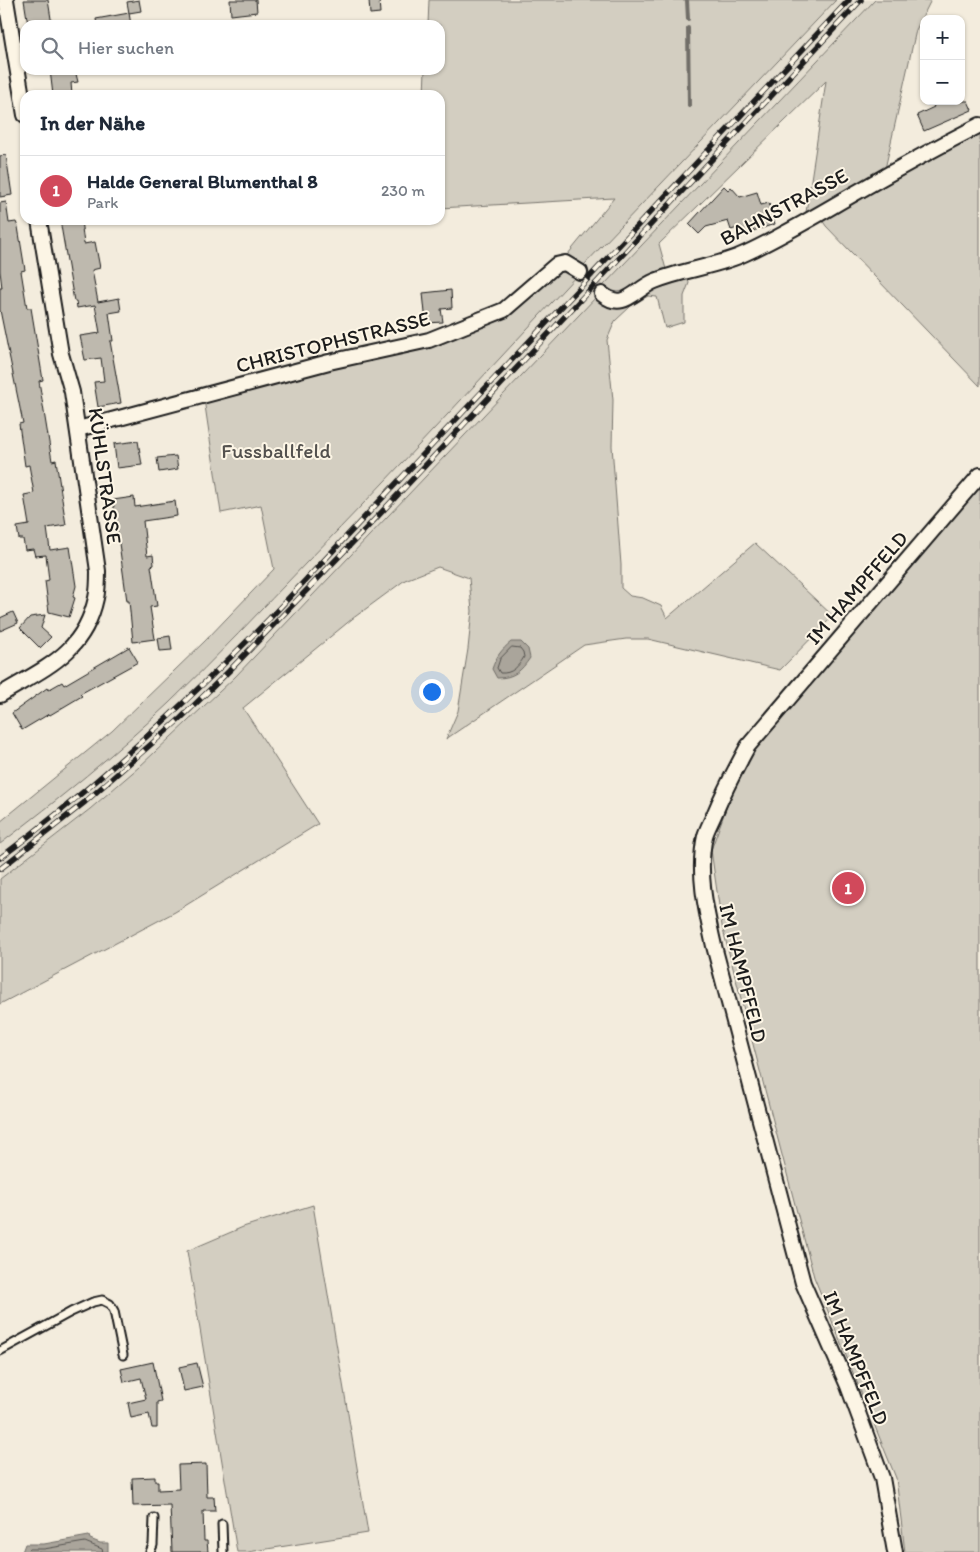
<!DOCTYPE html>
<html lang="de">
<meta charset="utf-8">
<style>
body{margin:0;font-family:Itim,sans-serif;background:#f6f6f7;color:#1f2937}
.controls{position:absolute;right:15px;top:15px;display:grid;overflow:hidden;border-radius:10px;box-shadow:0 1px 4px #0004}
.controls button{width:45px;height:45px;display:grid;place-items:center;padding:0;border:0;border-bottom:1px solid #e0e1e3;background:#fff;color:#1f2937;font:25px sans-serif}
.you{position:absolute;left:431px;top:691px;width:18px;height:18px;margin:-12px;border:4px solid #fff;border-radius:50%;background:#1a73e8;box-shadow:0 0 0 8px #1a73e833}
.badge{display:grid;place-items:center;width:32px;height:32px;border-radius:50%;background:#d1495b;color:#fff;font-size:16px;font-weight:700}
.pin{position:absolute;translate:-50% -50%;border:2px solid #fff;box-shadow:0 1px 5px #0006}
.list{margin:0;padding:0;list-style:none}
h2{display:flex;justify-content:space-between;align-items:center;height:65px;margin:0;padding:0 20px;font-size:21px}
h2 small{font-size:16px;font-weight:400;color:#747a83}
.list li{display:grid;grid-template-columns:32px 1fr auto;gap:15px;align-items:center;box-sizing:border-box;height:70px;padding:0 20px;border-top:1px solid #e0e1e3}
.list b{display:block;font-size:19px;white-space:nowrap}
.list p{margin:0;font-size:16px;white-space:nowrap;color:#747a83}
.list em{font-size:16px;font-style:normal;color:#747a83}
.icon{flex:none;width:28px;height:28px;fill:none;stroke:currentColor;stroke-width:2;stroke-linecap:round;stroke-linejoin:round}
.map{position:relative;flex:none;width:980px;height:1552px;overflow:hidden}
.search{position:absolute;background:#fff;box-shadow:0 1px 4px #0004;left:20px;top:20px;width:425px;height:55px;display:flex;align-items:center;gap:12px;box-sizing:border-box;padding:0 18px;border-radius:15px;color:#747a83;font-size:19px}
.panel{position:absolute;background:#fff;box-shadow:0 1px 4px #0004;left:20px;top:90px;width:425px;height:135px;border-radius:15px}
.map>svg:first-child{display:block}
</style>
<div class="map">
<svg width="980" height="1552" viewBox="0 0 980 1552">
<rect width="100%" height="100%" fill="#f3ecdd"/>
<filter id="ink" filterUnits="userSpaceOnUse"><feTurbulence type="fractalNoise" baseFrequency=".02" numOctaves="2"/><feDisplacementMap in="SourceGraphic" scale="10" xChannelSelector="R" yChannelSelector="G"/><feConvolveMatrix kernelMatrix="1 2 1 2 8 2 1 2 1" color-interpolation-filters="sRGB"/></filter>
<g filter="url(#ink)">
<!-- built -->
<path fill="#e3ddcf" d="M836 0H875L603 286 598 295 527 370 235 677 139 767 90 809 0 879V844L121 746 216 656 365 502 577 275 583 266Z"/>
<!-- green -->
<g fill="#d3cec1" stroke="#78756e">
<path d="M429 0H836L583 266 563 260 614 198 440 208V95H424L425 70H440V25H428Z"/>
<path d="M875 0H931L916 30 885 169 805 219 826 81 659 244 667 273 631 293 614 295 603 286Z"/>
<path d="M980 129V386L826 226 820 217Z"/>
<path d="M565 267 577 275C487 372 398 469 306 563 261 610 216 658 169 703 116 753 58 800 0 844V822L112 731 205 641 274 569 261 505 221 513 204 399 431 344Z"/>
<path d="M687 275 689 283 684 296V322L665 328 657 297 648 296 631 306 615 321 607 340 613 400 612 446 621 565V588L630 596 643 598 661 606 667 618 755 543 833 616 780 670 648 639H626L584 645 446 739 458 711 468 649 472 611 469 578 438 567 405 580 352 619 243 708 318 824 175 912 0 1004V879L90 809 139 767 235 677 598 295 605 300Z"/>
<path d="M980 473V1552H905L896 1478 814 1277 722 926 711 850 748 748Z"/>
<path d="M313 1205 368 1533 248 1552H237L187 1251 243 1227Z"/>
</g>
<!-- water -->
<g fill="#aaa59b" stroke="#716e68">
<path d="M511 642H521L528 649 530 658C521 671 514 678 497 678L492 669C496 657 501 650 511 642Z"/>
<path d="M89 1536 90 1539 100 1543H108V1552H22L25 1544H44Z"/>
</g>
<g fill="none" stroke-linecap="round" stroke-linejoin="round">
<!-- shore -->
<g stroke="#55534f" stroke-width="1">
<path d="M512 647 520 648 523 652 524 657C518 667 512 674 500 673L497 668 500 659Z"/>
<path d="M27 1552 30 1549H44L85 1542 102 1549 103 1552"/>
</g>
<!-- stream -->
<g stroke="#716e68" stroke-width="4">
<path d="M687 0 688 19"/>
<path d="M688 28 689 106"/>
</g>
</g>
<!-- building -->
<g fill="#beb9ae" stroke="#1c1c1c">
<path d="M24 0H48L52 25H28Z"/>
<path d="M139 0 141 11 129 13 127 2Z"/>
<path d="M230 0H256L257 12 231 15Z"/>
<path d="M369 0H379L380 13 370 14Z"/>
<path d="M129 13 131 25H97L96 19Z"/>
<path d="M50 70H75L78 82 71 83 72 95H53Z"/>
<path d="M931 101H968L972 110 924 131 917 115 934 107Z"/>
<path d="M6 155 12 195 0 197V156Z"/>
<path d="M724 186 728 190 731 187 740 197 757 192 761 205 769 203 775 224 743 234 741 227 731 230 728 221 706 227 699 234 689 224Z"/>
<path d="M6 202 9 223 16 222 18 227 25 270 21 271 27 308H31L43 380 39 381 52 461 56 460 66 525 47 528 50 550 70 547 76 586 73 597 75 598 69 617 49 612 45 581 49 580 46 555 35 556 33 549 25 550 23 539H19L17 527 29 525 24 495 34 493 29 465 25 466 19 424 23 423 0 310V288H2L0 271V203Z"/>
<path d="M60 220H81L84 244 95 242 100 268 92 270 98 302 119 298 121 311 109 313 113 341H110L121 403 98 407 94 382 104 381 101 358 85 360 80 336 100 333 95 305 77 308 76 301H74Z"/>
<path d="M451 290 452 308 441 309 443 322 426 323 423 293Z"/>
<path d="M138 441 142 465 117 468 114 444Z"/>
<path d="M176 456 178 469 159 472 157 458Z"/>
<path d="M134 497 135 507 175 501 177 516 143 521 147 556 153 555 154 565 151 566 157 606 150 607 155 639 133 642 129 601H127L113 500Z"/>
<path d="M13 612 18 623 0 631V618Z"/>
<path d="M45 615 41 628 51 637 40 648 20 628 30 617Z"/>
<path d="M170 636 172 650 160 651 158 638Z"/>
<path d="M129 647 138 662 80 694 82 696 50 715 49 714 22 730 12 713 47 688 48 690 62 682 64 685Z"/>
<path d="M153 1362 161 1401 157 1402V1428H152L149 1414 131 1418 128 1403 146 1399 141 1378 124 1382 121 1369Z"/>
<path d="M197 1363 203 1387 184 1391 179 1367Z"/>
<path d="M206 1464 207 1497H214L215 1511H203L204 1541H207L208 1552H172L170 1505 133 1506 132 1478 155 1477V1481H158V1490L179 1489 178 1465Z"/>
</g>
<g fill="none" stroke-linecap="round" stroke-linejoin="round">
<!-- street-tunnel -->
<path stroke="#c8c2b6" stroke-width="14" stroke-dasharray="14 7" stroke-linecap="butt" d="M580 272 602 294"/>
<!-- lane casing -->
<g stroke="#1c1c1c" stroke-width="11">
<g id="lane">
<path d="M0 1351 71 1312 93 1302 102 1300 110 1304 114 1311 123 1355"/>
<path d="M222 1524 223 1552"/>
<path d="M150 1552 153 1545 154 1518"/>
</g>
</g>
<!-- street casing -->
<g stroke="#1c1c1c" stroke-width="18">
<g id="street">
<path d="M6 0 25 115"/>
<path d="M602 294C624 312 635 289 655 281 684 269 717 267 746 253 785 235 822 212 859 191 899 168 939 146 980 125"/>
<path d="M78 429 329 362 429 340 504 310 556 265 565 263 580 272"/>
<path d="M0 695C44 668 84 654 96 598 98 590 98 580 98 571L72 392 61 354 39 220"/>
<path d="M895 1552 882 1478 848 1386 803 1283 714 946C706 911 697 873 705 836 707 829 711 822 714 815 724 791 736 768 748 746L980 475"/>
</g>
</g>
<!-- lane -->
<use href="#lane" stroke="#fcf5e5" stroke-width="7"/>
<!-- street -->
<use href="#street" stroke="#fcf5e5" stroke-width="14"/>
<!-- rail casing -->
<g stroke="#1c1c1c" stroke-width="5.5">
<g id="rail">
<path d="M0 858C97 786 185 704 270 618L849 0"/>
<path d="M0 869 85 802 181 718 229 671 378 516 861 0"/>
</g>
</g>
<!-- rail -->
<use href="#rail" stroke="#fcf5e5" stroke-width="4" stroke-dasharray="11" stroke-linecap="butt"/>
</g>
</g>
<g text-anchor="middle" stroke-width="4" stroke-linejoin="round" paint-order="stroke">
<!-- street labels -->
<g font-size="21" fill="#1c1c1c" stroke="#fcf5e5">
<text transform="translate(784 207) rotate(-28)" y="7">BAHNSTRASSE</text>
<text transform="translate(333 342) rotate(-14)" y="7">CHRISTOPHSTRASSE</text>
<text transform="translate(105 476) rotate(82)" y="7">KÜHLSTRASSE</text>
<text transform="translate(857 588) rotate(-49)" y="7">IM HAMPFFELD</text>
<text transform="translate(743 973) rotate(76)" y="7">IM HAMPFFELD</text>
<text transform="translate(856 1358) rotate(68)" y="7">IM HAMPFFELD</text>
</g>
<!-- park labels -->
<g font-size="21" fill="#53514e" stroke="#fcf5e5">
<text x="276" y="458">Fussballfeld</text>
</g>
</g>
</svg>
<div class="controls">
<button>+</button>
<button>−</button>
</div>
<div class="you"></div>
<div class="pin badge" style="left:848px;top:888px">1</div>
<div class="search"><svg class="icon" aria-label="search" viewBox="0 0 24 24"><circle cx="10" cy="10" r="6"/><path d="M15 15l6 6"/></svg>Hier suchen</div>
<section class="panel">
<h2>In der Nähe<small></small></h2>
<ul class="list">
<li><span class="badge">1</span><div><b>Halde General Blumenthal 8</b><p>Park</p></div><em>230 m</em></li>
</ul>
</section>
</div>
